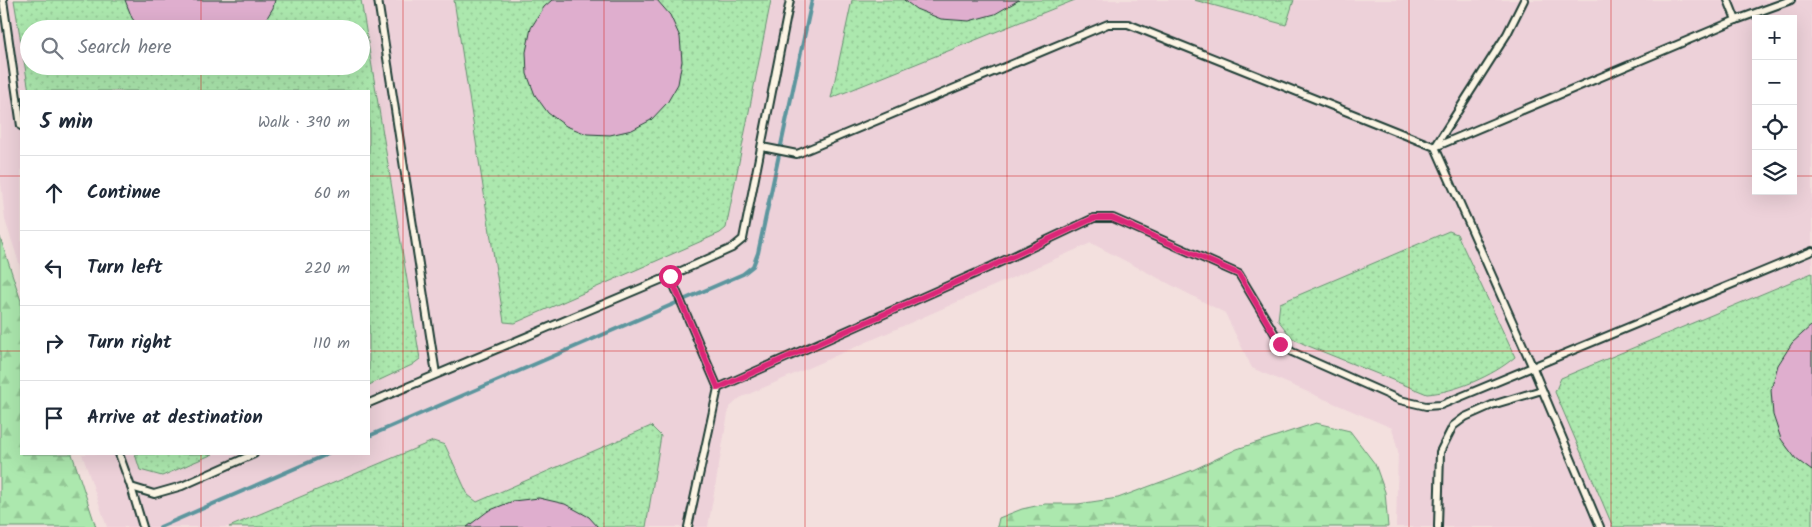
<!DOCTYPE html>
<meta charset="utf-8">
<style>
body{margin:0;font-family:Kalam,sans-serif;background:#f2f2f3;color:#1f2937}
.controls{position:absolute;right:15px;top:15px;display:grid;overflow:hidden;border-radius:0px;box-shadow:0 5px 20px #0002}
.controls button{width:45px;height:45px;display:grid;place-items:center;padding:0;border:0;border-bottom:1px solid #e0e1e3;background:#fff;color:#1f2937;font:25px sans-serif}
.stop{position:absolute;width:15px;height:15px;margin:-11px;border:4px solid #db2777;border-radius:50%;background:#fff}
.stop.end{background:#db2777;border-color:#fff;box-shadow:0 1px 5px #0008}
.list{margin:0;padding:0;list-style:none}
h2{display:flex;justify-content:space-between;align-items:center;height:65px;margin:0;padding:0 20px;font-size:21px}
h2 small{font-size:16px;font-weight:400;color:#747a83}
.list li{display:grid;grid-template-columns:32px 1fr auto;gap:15px;align-items:center;box-sizing:border-box;height:75px;padding:0 20px;border-top:1px solid #e0e1e3}
.list b{display:block;font-size:19px;white-space:nowrap}
.list em{font-size:16px;font-style:normal;color:#747a83}
.icon{flex:none;width:28px;height:28px;fill:none;stroke:currentColor;stroke-width:2;stroke-linecap:round;stroke-linejoin:round}
.map{position:relative;flex:none;width:1812px;height:527px;overflow:hidden}
.search{position:absolute;background:#fff;box-shadow:0 5px 20px #0002;left:20px;top:20px;width:350px;height:55px;display:flex;align-items:center;gap:12px;box-sizing:border-box;padding:0 18px;border-radius:28px;color:#747a83;font-size:19px}
.panel{position:absolute;background:#fff;box-shadow:0 5px 20px #0002;left:20px;top:90px;width:350px;height:365px;border-radius:0px}
.map>svg:first-child{display:block}
</style>
<div class="map">
<svg width="1812" height="527" viewBox="0 0 1812 527">
<defs>
<pattern id="green-dots" width="8" height="8" patternUnits="userSpaceOnUse" patternTransform="scale(1.25)"><rect width="8" height="8" fill="#ace8ae"/><path d="M2 2h.1M6 6h.1" fill="none" stroke="#94c896" stroke-width="1.8" stroke-linecap="round"/></pattern>
<pattern id="forest-firs" width="22" height="20" patternUnits="userSpaceOnUse" patternTransform="scale(1.25)"><rect width="22" height="20" fill="#ace8ae"/><path d="M5 1l3.5 6h-7zM16 11l3.5 6h-7z" fill="#94c896"/></pattern>
</defs>
<rect width="100%" height="100%" fill="#f3e0de"/>
<filter id="ink" filterUnits="userSpaceOnUse"><feTurbulence type="fractalNoise" baseFrequency=".02" numOctaves="2"/><feDisplacementMap in="SourceGraphic" scale="10" xChannelSelector="R" yChannelSelector="G"/><feConvolveMatrix kernelMatrix="1 2 1 2 8 2 1 2 1" color-interpolation-filters="sRGB"/></filter>
<g filter="url(#ink)">
<!-- built -->
<path fill="#edd1d9" fill-rule="evenodd" d="M0 0H1812V527H1396L1398 451 1392 428 1252 368 1225 313 1091 243 740 398 729 408 708 527H107L82 454H369V91H21V269L5 220 0 173ZM1756 19H1793V191H1756ZM29 29H361V66H29Z"/>
<!-- green -->
<g fill="url(#green-dots)" stroke="#669271" fill-rule="evenodd">
<path d="M14 0H361L420 359 412 365 369 385V91H29ZM29 29H361V66H29Z"/>
<path d="M454 0H771L726 228 720 233 515 323 504 322Z"/>
<path d="M852 0H1075L831 98Z"/>
<path d="M1194 0H1294L1286 25Z"/>
<path d="M1449 231 1457 234 1515 357C1493 376 1455 392 1427 394L1306 345 1292 338 1278 320 1280 303Z"/>
<path d="M1812 273V527H1613L1555 392 1561 378Z"/>
<path d="M651 426 661 436 646 527H229L433 441 445 445 468 495 477 502Z"/>
<path d="M135 454H213L162 476 140 470Z"/>
</g>
<!-- forest -->
<g fill="url(#forest-firs)" stroke="#669271">
<path d="M0 237 21 301V454H72L96 527H0Z"/>
<path d="M1316 423 1350 431 1375 464 1385 492 1388 527H997L999 518 1022 509 1045 504H1078L1118 498 1193 470 1237 449Z"/>
</g>
<g fill="none" stroke-linecap="round" stroke-linejoin="round">
<!-- stream -->
<g stroke="#5c969e" stroke-width="4">
<path d="M369 436 743 274 753 266 758 253 812 0"/>
<path d="M160 527 328 454"/>
</g>
</g>
<!-- building -->
<g fill="#dfaece" stroke="#1f3d34">
<path d="M125 0H275L273 8 260 29H140L132 18Z"/>
<path d="M552 0H657L670 15 680 37 682 61 678 84 667 103 651 120 632 130 610 135 587 134 566 126 548 113 535 95 527 74 526 52 531 28 544 7Z"/>
<path d="M904 0H1019L995 14 969 21 941 19 916 9Z"/>
<path d="M1812 325V471L1796 459 1781 439 1773 415 1771 390 1778 365 1792 343Z"/>
<path d="M539 498 565 504 589 517 598 527H467L488 511 513 501Z"/>
</g>
<g fill="none" stroke-linecap="round" stroke-linejoin="round">
<!-- service casing -->
<g stroke="#1f3d34" stroke-width="10">
<g id="service">
<path d="M3 0 21 126"/>
<path d="M378 0 436 374"/>
<path d="M1728 0 1736 20"/>
<path d="M762 147 797 154 1108 24H1128L1435 147 1507 34 1524 0"/>
<path d="M670 276 718 388 990 267 1094 218H1113L1239 274 1281 344 1292 352 1400 400 1426 406 1441 405 1812 251"/>
<path d="M369 403 670 276 732 248 743 239 790 0"/>
<path d="M119 454 131 487 154 494 182 486 254 454"/>
<path d="M131 487 143 527"/>
<path d="M688 527 718 388"/>
<path d="M1438 527 1440 452 1453 426 1465 417 1492 405 1542 390"/>
<path d="M1600 527 1533 368 1435 147 1736 20 1791 0"/>
</g>
</g>
<!-- service -->
<use href="#service" stroke="#fcf5e5" stroke-width="6"/>
</g>
</g>
<g fill="none" stroke-linecap="round" stroke-linejoin="round" filter="url(#ink)">
<!-- route -->
<path stroke="#db2777" stroke-width="6" d="M670 276 718 388 990 267 1094 218H1112L1239 274 1280 344"/>
</g>
<!-- grid -->
<path fill="none" stroke="#d62828" stroke-width="1" stroke-opacity="0.55" d="M201 0V29M403 0V527M604 0V527M805 0V527M1007 0V527M1208 0V527M1409 0V527M1611 0V527M201 66V91M0 176H21M369 176H1756M1793 176H1812M0 351H21M369 351H1812M201 454V527"/>
</svg>
<div class="controls">
<button>+</button>
<button>−</button>
<button><svg class="icon" aria-label="locate" viewBox="0 0 24 24"><circle cx="12" cy="12" r="6"/><path d="M12 2v4M12 18v4M2 12h4M18 12h4"/></svg></button>
<button><svg class="icon" aria-label="layers" viewBox="0 0 24 24"><path d="M12 4l9 5-9 5-9-5zM3 14l9 5 9-5"/></svg></button>
</div>
<div class="stop" style="left:670px;top:276px"></div>
<div class="stop end" style="left:1280px;top:344px"></div>
<div class="search"><svg class="icon" aria-label="search" viewBox="0 0 24 24"><circle cx="10" cy="10" r="6"/><path d="M15 15l6 6"/></svg>Search here</div>
<section class="panel">
<h2>5 min<small>Walk · 390 m</small></h2>
<ul class="list">
<li><svg class="icon" aria-label="ahead" viewBox="0 0 24 24"><path d="M12 20V5M6 11l6-6 6 6"/></svg><div><b>Continue</b></div><em>60 m</em></li>
<li><svg class="icon" aria-label="left" viewBox="0 0 24 24"><path d="M17 20v-9H6M10 6l-5 5 5 5"/></svg><div><b>Turn left</b></div><em>220 m</em></li>
<li><svg class="icon" aria-label="right" viewBox="0 0 24 24"><path d="M7 20v-9h11M14 6l5 5-5 5"/></svg><div><b>Turn right</b></div><em>110 m</em></li>
<li><svg class="icon" aria-label="arrive" viewBox="0 0 24 24"><path d="M6 21V4h12l-3 4 3 4H6"/></svg><div><b>Arrive at destination</b></div></li>
</ul>
</section>
</div>
